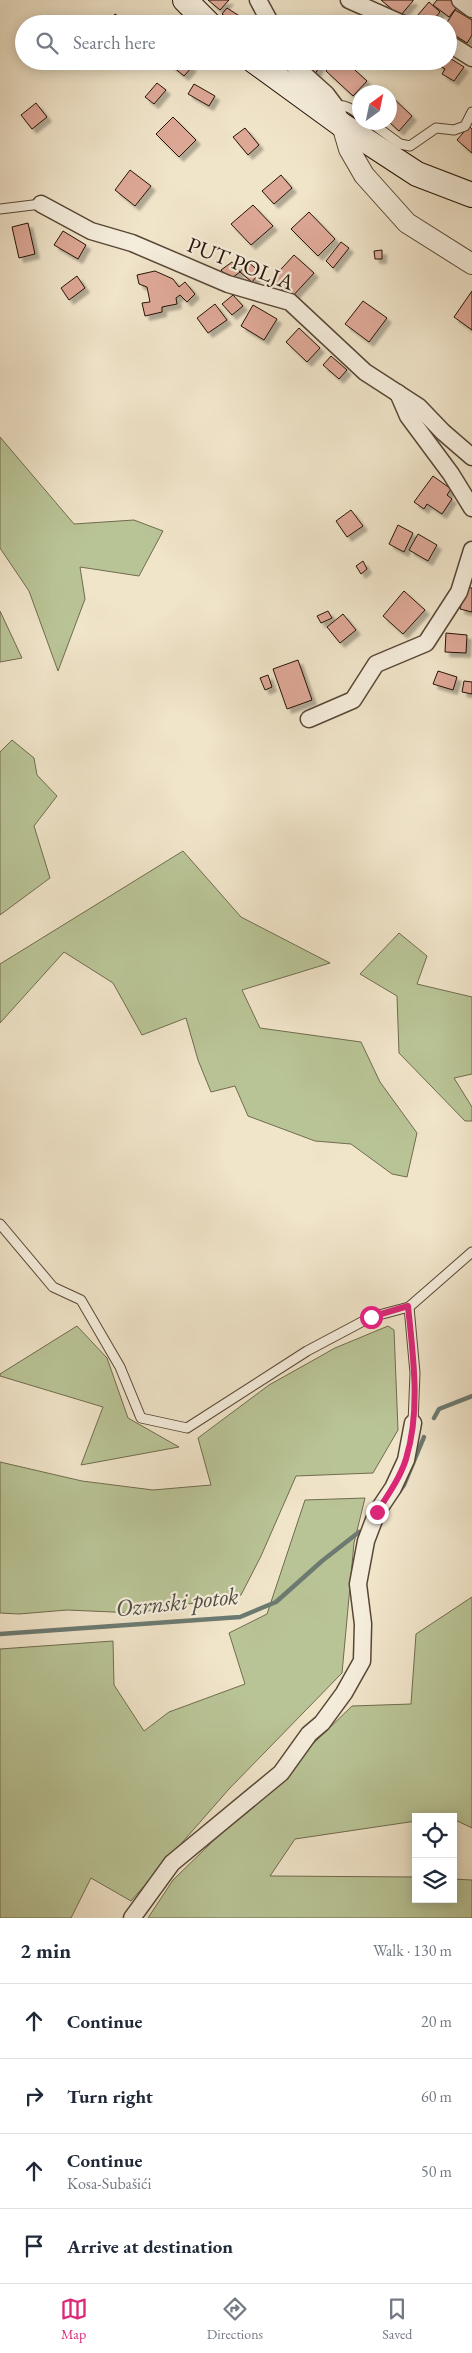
<!DOCTYPE html>
<meta charset="utf-8">
<style>
body{margin:0;font-family:"EB Garamond",serif;background:#f6f6f7;color:#1f2937}
.controls{position:absolute;right:15px;bottom:15px;display:grid;overflow:hidden;border-radius:0px;box-shadow:0 2px 12px #0003}
.controls button{width:45px;height:45px;display:grid;place-items:center;padding:0;border:0;border-bottom:1px solid #e0e1e3;background:#fff;color:#1f2937;font:25px sans-serif}
.compass{position:absolute;left:352px;top:85px;width:45px;height:45px;border-radius:50%;background:#fff;box-shadow:0 2px 12px #0003;rotate:33deg}
.stop{position:absolute;width:15px;height:15px;margin:-11px;border:4px solid #db2777;border-radius:50%;background:#fff}
.stop.end{background:#db2777;border-color:#fff;box-shadow:0 1px 5px #0008}
.list{margin:0;padding:0;list-style:none}
h2{display:flex;justify-content:space-between;align-items:center;height:65px;margin:0;padding:0 20px;font-size:21px}
h2 small{font-size:16px;font-weight:400;color:#747a83}
.list li{display:grid;grid-template-columns:32px 1fr auto;gap:15px;align-items:center;box-sizing:border-box;height:75px;padding:0 20px;border-top:1px solid #e0e1e3}
.list b{display:block;font-size:19px;white-space:nowrap}
.list p{margin:0;font-size:16px;white-space:nowrap;color:#747a83}
.list em{font-size:16px;font-style:normal;color:#747a83}
.icon{flex:none;width:28px;height:28px;fill:none;stroke:currentColor;stroke-width:2;stroke-linecap:round;stroke-linejoin:round}
.map{position:relative;flex:none;width:472px;height:1918px;overflow:hidden}
.search{position:absolute;background:#fff;box-shadow:0 2px 12px #0003;left:15px;right:15px;top:15px;height:55px;display:flex;align-items:center;gap:12px;box-sizing:border-box;padding:0 18px;border-radius:28px;color:#747a83;font-size:19px}
.sheet{height:365px;background:#fff}
nav{display:flex;justify-content:space-around;align-items:center;box-sizing:border-box;height:70px;border-top:1px solid #e0e1e3;background:#fff;font-size:14px;color:#747a83}
nav a{display:grid;justify-items:center;gap:2px}
nav .on{color:#db2777}
.map>svg:first-child{display:block}
</style>
<div class="map">
<svg width="472" height="1918" viewBox="0 0 472 1918">
<defs>
<filter id="shadow"><feDropShadow dx="4.5" dy="4.5" stdDeviation="1" flood-color="#0004"/></filter>
</defs>
<rect width="100%" height="100%" fill="#f0e4c9"/>
<filter id="stains"><feTurbulence type="fractalNoise" baseFrequency=".004" numOctaves="4"/><feColorMatrix values="0 0 0 0 .2 0 0 0 0 .09 0 0 0 0 .02 0 0 0 .5 -.17"/></filter>
<radialGradient id="worn" r=".72"><stop offset=".6" stop-color="#630" stop-opacity="0"/><stop offset="1" stop-color="#630" stop-opacity=".3"/></radialGradient>
<!-- green -->
<g fill="#b9c496" stroke="#706c4e">
<path d="M0 437 74 524 134 520 163 531 139 576 80 567 85 599 58 671 29 591 0 548Z"/>
<path d="M0 611 22 658 0 662Z"/>
<path d="M12 740 34 758 37 775 57 796 34 826 50 878 0 915V752Z"/>
<path d="M183 851 241 917 330 963 242 990 260 1028 361 1042 380 1082 417 1133 407 1177 392 1174 351 1144 315 1141 248 1116 235 1086 211 1092 198 1060 186 1018 142 1035 113 983 64 952 0 1023V964Z"/>
<path d="M399 933 427 956 417 984 472 997V1074L454 1078 472 1107V1121H465L399 1053 397 996 360 974Z"/>
<path d="M77 1326 107 1358 128 1418 179 1447 81 1465 103 1407 0 1376V1374Z"/>
<path d="M388 1326 394 1330 398 1430 373 1473 296 1476 261 1556 241 1595 136 1613 67 1610 19 1614 0 1613V1462L82 1481 153 1490 211 1485 198 1438 269 1385 335 1348Z"/>
<path d="M365 1498 354 1543 342 1673 229 1789 131 1901 91 1878 71 1918H0V1649L113 1641 114 1685 144 1731 169 1712 245 1684 229 1633 267 1614 305 1500Z"/>
<path d="M472 1597V1828L453 1819V1817H416V1821L295 1839 270 1876 416 1877V1899H453V1879L472 1880V1918H148L173 1880 352 1706 411 1704 416 1634Z"/>
</g>
<g fill="none" stroke-linecap="round" stroke-linejoin="round">
<!-- stream -->
<g stroke="#6c7a71" stroke-width="4.5">
<path d="M434 1418 439 1409 472 1396"/>
<path d="M399 1492 404 1485 424 1437"/>
<path d="M0 1634 240 1617 276 1602 322 1561 359 1532"/>
</g>
</g>
<!-- building -->
<g fill="#dea897" stroke="#261305" filter="url(#shadow)">
<path d="M208 0H229L220 10Z"/>
<path d="M381 0H413V1L400 16Z"/>
<path d="M437 0H455L460 3 449 17 433 5Z"/>
<path d="M429 2 440 12 430 24H414L412 22Z"/>
<path d="M227 8 241 17 236 24 222 14Z"/>
<path d="M455 10 472 20V35L467 43 448 31V24H446Z"/>
<path d="M115 14 130 24H108Z"/>
<path d="M448 57 464 67 454 81 442 74 445 69 437 64 439 61H448Z"/>
<path d="M166 61H185L192 67 184 76Z"/>
<path d="M312 61H323L315 74 307 68Z"/>
<path d="M335 61H345L367 81 353 96 326 71Z"/>
<path d="M157 83 166 90 154 104 145 97Z"/>
<path d="M194 84 215 96 209 106 188 94Z"/>
<path d="M390 95 412 116 399 131 389 122Z"/>
<path d="M36 103 47 117 32 129 21 115Z"/>
<path d="M173 117 196 140 179 157 156 134Z"/>
<path d="M469 126 472 129V153L457 140Z"/>
<path d="M245 128 259 145 248 155 233 137Z"/>
<path d="M130 170 151 186 135 206 115 190Z"/>
<path d="M281 175 292 188 274 204 262 191Z"/>
<path d="M253 205 273 226 251 245 231 224Z"/>
<path d="M309 212 335 239 318 256 291 229Z"/>
<path d="M28 223 35 254 19 258 12 227Z"/>
<path d="M63 231 86 245 78 259 54 245Z"/>
<path d="M341 242 349 248 333 268 326 261Z"/>
<path d="M382 250V259H375L374 251Z"/>
<path d="M294 255 314 273 291 298 271 280Z"/>
<path d="M232 262 240 272 229 280 221 270Z"/>
<path d="M248 262 260 272 252 282 240 272Z"/>
<path d="M155 271 173 279 179 287 185 282 195 294 187 302 180 295 176 298 177 304 162 307V312L145 316 142 303 150 302 147 287 139 284 137 275Z"/>
<path d="M77 276 85 288 69 300 61 288Z"/>
<path d="M472 291V330L454 317Z"/>
<path d="M233 295 243 306 232 315 222 304Z"/>
<path d="M363 301 387 318 369 342 345 324Z"/>
<path d="M215 304 227 320 208 333 197 318Z"/>
<path d="M253 305 277 319 264 340 241 326Z"/>
<path d="M299 328 320 348 307 362 286 342Z"/>
<path d="M331 356 347 370 339 379 323 365Z"/>
<path d="M433 476 451 489 447 495 452 499 442 514 427 504 424 509 414 502Z"/>
<path d="M351 510 363 526 347 537 336 521Z"/>
<path d="M398 525 413 533 404 552 389 544Z"/>
<path d="M418 534 437 545 428 561 409 550Z"/>
<path d="M363 561 367 569 361 574 356 566Z"/>
<path d="M465 587 472 588V612L460 609Z"/>
<path d="M404 591 425 610 403 634 383 616Z"/>
<path d="M328 611 332 618 321 623 317 616Z"/>
<path d="M343 614 356 630 340 643 327 627Z"/>
<path d="M446 633 467 635 466 653 445 652Z"/>
<path d="M298 660 312 700 287 709 273 669Z"/>
<path d="M438 671 457 677 453 690 433 684Z"/>
<path d="M268 675 272 687 265 690 260 678Z"/>
<path d="M464 681 472 682V694L462 692Z"/>
</g>
<g fill="none" stroke-linecap="round" stroke-linejoin="round">
<!-- service casing -->
<g stroke="#584736" stroke-width="11">
<g id="service">
<path d="M335 106C345 104 352 109 360 115"/>
<path d="M370 122 400 144 410 146 436 128 454 130 465 126 472 112"/>
<path d="M0 209 41 204"/>
<path d="M0 1224 53 1287 81 1300 120 1367 141 1418 187 1428 307 1351 371 1317 409 1307 472 1252"/>
<path d="M409 1307 415 1373 413 1423"/>
</g>
</g>
<!-- minor casing -->
<g stroke="#584736" stroke-width="19">
<g id="minor">
<path d="M258 0 271 24"/>
<path d="M349 0 403 24"/>
<path d="M460 0 472 9"/>
<path d="M448 43 472 58"/>
<path d="M289 61 326 94 335 106 342 125"/>
<path d="M41 204 91 231 132 243 228 284 290 302 365 372 419 407 443 432 472 457"/>
<path d="M398 393 408 416 451 474 472 508"/>
<path d="M309 719 353 700 376 664 426 643 459 592 472 550"/>
<path d="M132 1918 172 1863 281 1773 309 1734 322 1723 344 1693 362 1661 363 1624 358 1584 366 1541 377 1512 393 1488 406 1460 413 1423"/>
</g>
</g>
<!-- tertiary casing -->
<g stroke="#584736" stroke-width="22">
<path id="tertiary" d="M342 125 349 149 364 175 407 223 472 264"/>
</g>
<!-- secondary casing -->
<g stroke="#261305" stroke-width="26">
<g id="secondary">
<path d="M185 0 209 24"/>
<path d="M254 61 342 125 417 174 472 195"/>
</g>
</g>
<!-- service -->
<use href="#service" stroke="#f5eddc" stroke-width="9"/>
<!-- minor -->
<use href="#minor" stroke="#f5eddc" stroke-width="16"/>
<!-- tertiary -->
<use href="#tertiary" stroke="#f5eddc" stroke-width="20"/>
<!-- secondary -->
<use href="#secondary" stroke="#f5eddc" stroke-width="24"/>
</g>
<g fill="none" stroke-linecap="round" stroke-linejoin="round">
<!-- route -->
<path stroke="#db2777" stroke-width="6" d="M371 1317 408 1306C413 1356 421 1410 406 1459 400 1478 388 1495 377 1512"/>
</g>
<g text-anchor="middle" stroke-width="4.5" stroke-linejoin="round" paint-order="stroke">
<!-- street labels -->
<g font-size="22" fill="#261305" stroke="#f5eddc">
<text transform="translate(241 263) rotate(21)" y="8">PUT POLJA</text>
</g>
<!-- water labels -->
<g font-size="24" font-style="italic" fill="#4f4f44" stroke="#f5eddc">
<text transform="translate(177 1602) rotate(-6)" y="8">Ozrnski potok</text>
</g>
</g>
<rect width="100%" height="100%" filter="url(#stains)"/>
<rect width="100%" height="100%" fill="url(#worn)"/>
</svg>
<div class="controls">
<button><svg class="icon" aria-label="locate" viewBox="0 0 24 24"><circle cx="12" cy="12" r="6"/><path d="M12 2v4M12 18v4M2 12h4M18 12h4"/></svg></button>
<button><svg class="icon" aria-label="layers" viewBox="0 0 24 24"><path d="M12 4l9 5-9 5-9-5zM3 14l9 5 9-5"/></svg></button>
</div>
<svg class="compass" viewBox="-18 -18 36 36"><path d="M0-13l5 13h-10z" fill="#e53935"/><path d="M0 13l5-13h-10z" fill="#747a83"/></svg>
<div class="stop" style="left:371px;top:1317px"></div>
<div class="stop end" style="left:377px;top:1512px"></div>
<div class="search"><svg class="icon" aria-label="search" viewBox="0 0 24 24"><circle cx="10" cy="10" r="6"/><path d="M15 15l6 6"/></svg>Search here</div>
</div>
<section class="sheet">
<h2>2 min<small>Walk · 130 m</small></h2>
<ul class="list">
<li><svg class="icon" aria-label="ahead" viewBox="0 0 24 24"><path d="M12 20V5M6 11l6-6 6 6"/></svg><div><b>Continue</b></div><em>20 m</em></li>
<li><svg class="icon" aria-label="right" viewBox="0 0 24 24"><path d="M7 20v-9h11M14 6l5 5-5 5"/></svg><div><b>Turn right</b></div><em>60 m</em></li>
<li><svg class="icon" aria-label="ahead" viewBox="0 0 24 24"><path d="M12 20V5M6 11l6-6 6 6"/></svg><div><b>Continue</b><p>Kosa-Subašići</p></div><em>50 m</em></li>
<li><svg class="icon" aria-label="arrive" viewBox="0 0 24 24"><path d="M6 21V4h12l-3 4 3 4H6"/></svg><div><b>Arrive at destination</b></div></li>
</ul>
</section>
<nav>
<a class="on"><svg class="icon" aria-label="map" viewBox="0 0 24 24"><path d="M3 6l6-2 6 2 6-2v14l-6 2-6-2-6 2zM9 4v14M15 6v14"/></svg>Map</a>
<a><svg class="icon" aria-label="directions" viewBox="0 0 24 24"><path d="M12 3l9 9-9 9-9-9zM9 14v-3h6M13 9l2 2-2 2"/></svg>Directions</a>
<a><svg class="icon" aria-label="saved" viewBox="0 0 24 24"><path d="M7 4h10v16l-5-4-5 4z"/></svg>Saved</a>
</nav>
